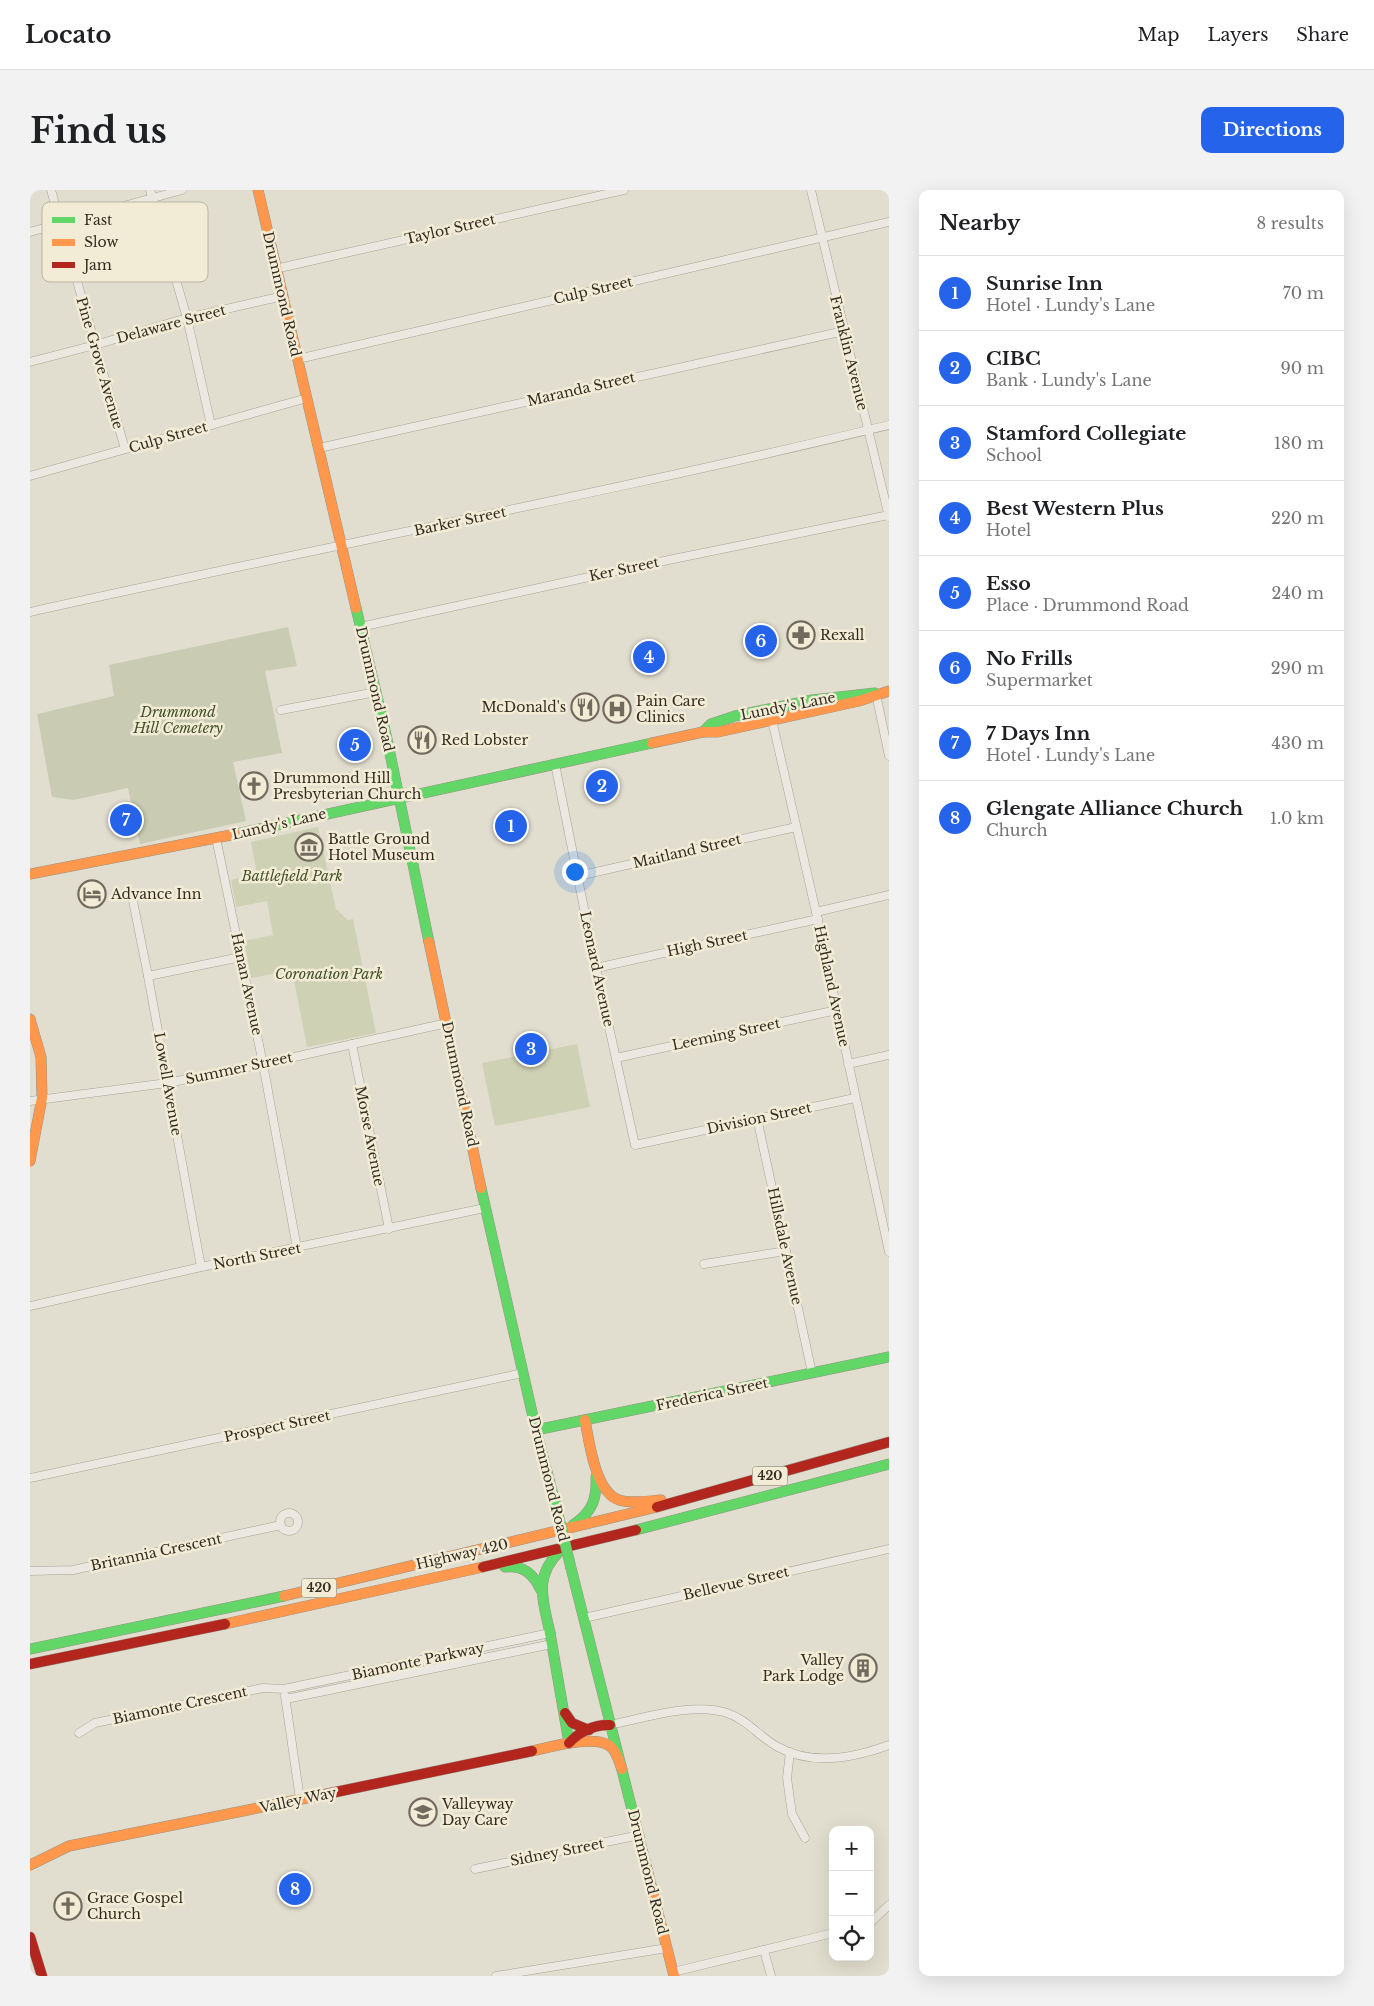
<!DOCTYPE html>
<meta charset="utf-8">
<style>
body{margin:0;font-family:"Libre Baskerville",serif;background:#f2f2f2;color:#202124}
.controls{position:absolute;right:15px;bottom:15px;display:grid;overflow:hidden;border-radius:10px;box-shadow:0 5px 20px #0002}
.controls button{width:45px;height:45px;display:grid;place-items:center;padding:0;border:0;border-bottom:1px solid #e0e0e0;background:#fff;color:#202124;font:25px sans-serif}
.you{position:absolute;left:544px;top:681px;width:18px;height:18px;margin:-12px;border:4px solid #fff;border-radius:50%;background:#1a73e8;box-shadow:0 0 0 8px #1a73e833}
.badge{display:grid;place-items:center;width:32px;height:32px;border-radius:50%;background:#2563eb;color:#fff;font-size:16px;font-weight:700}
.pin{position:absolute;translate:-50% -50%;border:2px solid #fff;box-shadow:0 1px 5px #0006}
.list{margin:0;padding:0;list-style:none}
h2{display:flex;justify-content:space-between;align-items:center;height:65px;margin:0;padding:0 20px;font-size:21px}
h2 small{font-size:16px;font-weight:400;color:#757577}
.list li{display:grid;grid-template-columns:32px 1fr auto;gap:15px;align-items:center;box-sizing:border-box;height:75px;padding:0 20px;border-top:1px solid #e0e0e0}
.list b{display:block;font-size:19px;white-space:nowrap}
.list p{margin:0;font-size:16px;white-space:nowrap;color:#757577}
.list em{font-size:16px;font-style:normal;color:#757577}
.icon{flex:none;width:28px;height:28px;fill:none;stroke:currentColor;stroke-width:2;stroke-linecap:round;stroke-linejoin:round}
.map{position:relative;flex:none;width:859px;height:1786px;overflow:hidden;border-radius:10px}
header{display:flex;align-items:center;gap:30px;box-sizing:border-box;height:70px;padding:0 25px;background:#fff;border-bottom:1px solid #e0e0e0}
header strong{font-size:24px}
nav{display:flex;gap:28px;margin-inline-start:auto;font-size:18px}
.intro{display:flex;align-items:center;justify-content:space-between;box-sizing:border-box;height:120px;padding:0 30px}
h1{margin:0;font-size:35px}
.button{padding:12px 22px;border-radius:10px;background:#2563eb;color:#fff;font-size:18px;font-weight:700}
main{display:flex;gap:30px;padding:0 30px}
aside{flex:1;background:#fff;border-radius:10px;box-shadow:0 5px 20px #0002}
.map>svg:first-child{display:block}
</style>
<header>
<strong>Locato</strong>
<nav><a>Map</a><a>Layers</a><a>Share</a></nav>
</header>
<div class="intro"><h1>Find us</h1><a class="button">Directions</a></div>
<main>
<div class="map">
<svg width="859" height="1786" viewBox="0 0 859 1786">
<rect width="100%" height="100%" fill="#e2decf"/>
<!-- green -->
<g fill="#ced1b3">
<path d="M288 637 306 719 318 730 323 729 346 843 277 857 262 780 221 788 214 751 243 745 237 711 206 717 201 690 227 684 221 652Z"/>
<path d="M547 854 560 917 465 936 452 873Z"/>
</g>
<!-- cemetery -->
<path fill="#c9cbb2" d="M258 437 267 476 235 481 252 563 203 572 216 631 110 654 98 598 44 610 22 607 7 524 84 506 79 475Z"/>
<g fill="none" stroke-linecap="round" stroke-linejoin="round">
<!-- street casing -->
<g stroke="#a7a397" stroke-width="9">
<g id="street">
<path d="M21 0 95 259"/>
<path d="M120 0 157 128 181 235"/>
<path d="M781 0 859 327"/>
<path d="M0 42 152 0"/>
<path d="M245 79 594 0"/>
<path d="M268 169 859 32"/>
<path d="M0 172 65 155 157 128 253 106"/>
<path d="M289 258 814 141"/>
<path d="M0 286 277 208"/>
<path d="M0 422C286 358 574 304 859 235"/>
<path d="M330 437 614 375 859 325"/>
<path d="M846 504 859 566"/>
<path d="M251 520 346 502"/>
<path d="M742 530 786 722 859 1062"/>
<path d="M525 574 566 778 605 955 825 908"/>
<path d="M186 648 233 874 267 1058"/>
<path d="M548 686 766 637"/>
<path d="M103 711 118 786 171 1077"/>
<path d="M786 722 859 705"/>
<path d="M566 778 788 729"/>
<path d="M118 786 211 767"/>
<path d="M322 854 359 1039"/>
<path d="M586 868 807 820"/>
<path d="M818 874 859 865"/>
<path d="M0 911 137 893 233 874 417 833"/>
<path d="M727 928 782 1183"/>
<path d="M674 1074 756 1061"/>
<path d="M0 1116 171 1077 455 1018"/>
<path d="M0 1288 493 1183"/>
<circle cx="259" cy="1332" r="9"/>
<path d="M0 1381 43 1380 251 1335"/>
<path d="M554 1428 859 1359"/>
<path d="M255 1506 270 1609"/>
<path d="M256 1509 522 1454"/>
<path d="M580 1535C614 1528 664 1512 697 1523 718 1530 729 1547 748 1557 782 1576 824 1568 859 1555"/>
<path d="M49 1543 65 1533 233 1498 254 1499 520 1443"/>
<path d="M760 1562 757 1588 762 1624 775 1648"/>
<path d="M445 1679 610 1645"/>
<path d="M840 1733 859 1715"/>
<path d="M734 1760 741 1786"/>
<path d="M643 1782 803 1743"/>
<path d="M466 1786 637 1758"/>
</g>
</g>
<!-- fast casing -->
<g stroke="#979388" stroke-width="11">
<g id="fast">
<path d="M326 418 357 549 399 752"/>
<path d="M673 542 681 534 705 526 782 510 845 503"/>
<path d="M206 644 622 553"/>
<path d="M451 998 506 1240 528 1324"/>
<path d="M506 1240 859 1167"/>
<path d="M543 1335C562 1322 567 1310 566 1287"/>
<path d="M606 1340 859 1274"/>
<path d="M475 1377C494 1375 503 1384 511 1400"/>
<path d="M541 1378 617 1679"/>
<path d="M520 1443 539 1553"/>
<path d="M520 1443C513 1410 503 1386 531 1360"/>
<path d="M0 1459 254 1406"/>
</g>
</g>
<!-- slow casing -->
<g stroke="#979388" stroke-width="11">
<g id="slow">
<path d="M228 0 326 418"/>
<path d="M622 553 673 542H688L829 511 859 501"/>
<path d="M0 684 206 644"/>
<path d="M399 752 451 998"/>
<path d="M0 829 11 867 12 908 0 971"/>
<path d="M555 1230C559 1251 565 1302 589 1310 602 1314 617 1311 631 1310"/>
<path d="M254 1406 627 1317"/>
<path d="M195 1434 453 1377"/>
<path d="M502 1561C520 1557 569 1543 582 1558 587 1563 589 1572 592 1579"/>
<path d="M0 1675 39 1656 282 1607"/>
<path d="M617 1679 644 1786"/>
</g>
</g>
<!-- jam casing -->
<g stroke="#979388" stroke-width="11">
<g id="jam">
<path d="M627 1317 859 1252"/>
<path d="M453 1377 606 1340"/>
<path d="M0 1474 195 1434"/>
<path d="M535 1523 542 1533 559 1540"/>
<path d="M539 1553C549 1542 565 1534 580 1535"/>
<path d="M282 1607 502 1561"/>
<path d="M0 1747 12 1786"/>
</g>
</g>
<!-- street -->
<use href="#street" stroke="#eae8e0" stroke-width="8"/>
<!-- fast -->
<use href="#fast" stroke="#63d668" stroke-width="10"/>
<!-- slow -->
<use href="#slow" stroke="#ff974d" stroke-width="10"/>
<!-- jam -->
<use href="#jam" stroke="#b3261e" stroke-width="10"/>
<!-- fast-bridge casing -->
<g stroke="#979388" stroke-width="11" stroke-linecap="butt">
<path id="fast-bridge" d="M528 1324 541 1378"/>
</g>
<!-- fast-bridge -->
<use href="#fast-bridge" stroke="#63d668" stroke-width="10"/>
</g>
<!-- icons -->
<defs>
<g id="pharmacy-ring" transform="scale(1.4375)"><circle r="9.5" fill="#f2ecd6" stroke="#726a5e" stroke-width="1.5"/><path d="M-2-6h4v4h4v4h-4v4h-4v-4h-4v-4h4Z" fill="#726a5e"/></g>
<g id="restaurant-ring" transform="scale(1.4375)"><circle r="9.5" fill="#f2ecd6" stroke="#726a5e" stroke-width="1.5"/><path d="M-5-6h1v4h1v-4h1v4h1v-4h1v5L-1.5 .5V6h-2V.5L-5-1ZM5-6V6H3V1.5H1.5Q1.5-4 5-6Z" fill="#726a5e"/></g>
<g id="hospital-ring" transform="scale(1.4375)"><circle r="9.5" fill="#f2ecd6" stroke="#726a5e" stroke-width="1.5"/><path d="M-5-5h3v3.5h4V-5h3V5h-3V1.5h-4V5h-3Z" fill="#726a5e"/></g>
<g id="church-ring" transform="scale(1.4375)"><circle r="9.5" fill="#f2ecd6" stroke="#726a5e" stroke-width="1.5"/><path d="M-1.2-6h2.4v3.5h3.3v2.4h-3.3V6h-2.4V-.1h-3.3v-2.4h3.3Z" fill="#726a5e"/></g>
<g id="museum-ring" transform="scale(1.4375)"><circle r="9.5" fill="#f2ecd6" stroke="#726a5e" stroke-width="1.5"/><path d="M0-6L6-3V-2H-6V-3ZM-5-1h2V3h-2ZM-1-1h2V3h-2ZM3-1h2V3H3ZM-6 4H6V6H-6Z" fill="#726a5e"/></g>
<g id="hotel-ring" transform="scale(1.4375)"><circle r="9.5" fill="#f2ecd6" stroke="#726a5e" stroke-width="1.5"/><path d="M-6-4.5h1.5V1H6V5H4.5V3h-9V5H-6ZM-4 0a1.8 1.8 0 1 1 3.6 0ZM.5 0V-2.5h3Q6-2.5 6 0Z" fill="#726a5e"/></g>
<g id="building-ring" transform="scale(1.4375)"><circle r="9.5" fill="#f2ecd6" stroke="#726a5e" stroke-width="1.5"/><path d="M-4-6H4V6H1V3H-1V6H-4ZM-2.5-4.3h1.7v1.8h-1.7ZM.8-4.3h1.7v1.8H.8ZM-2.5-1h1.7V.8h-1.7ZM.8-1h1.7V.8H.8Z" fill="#726a5e"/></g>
<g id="school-ring" transform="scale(1.4375)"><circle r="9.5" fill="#f2ecd6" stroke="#726a5e" stroke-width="1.5"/><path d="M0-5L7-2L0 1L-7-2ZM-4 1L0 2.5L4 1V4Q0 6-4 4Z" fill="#726a5e"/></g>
</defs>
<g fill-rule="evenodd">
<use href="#pharmacy-ring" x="771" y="445"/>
<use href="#restaurant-ring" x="555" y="517"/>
<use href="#hospital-ring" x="587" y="519"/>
<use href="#restaurant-ring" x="392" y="550"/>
<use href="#church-ring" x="224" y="596"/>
<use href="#museum-ring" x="279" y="657"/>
<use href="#hotel-ring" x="62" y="704"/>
<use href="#building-ring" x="833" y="1478"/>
<use href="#school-ring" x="393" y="1622"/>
<use href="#church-ring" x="38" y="1716"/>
</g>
<g text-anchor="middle" stroke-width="5" stroke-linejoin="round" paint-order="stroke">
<!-- shield labels -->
<g fill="#f2ecd6" stroke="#6e6657" stroke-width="1">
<rect x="722.5" y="1276.5" width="35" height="19" rx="4"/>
<rect x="271.5" y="1388.5" width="35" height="19" rx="4"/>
</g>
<g font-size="12" font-weight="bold" fill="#352c21">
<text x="740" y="1290">420</text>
<text x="289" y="1402">420</text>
</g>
<!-- street labels -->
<g font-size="14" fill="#352c21" stroke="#f2ecd6">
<text transform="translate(420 39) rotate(-13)" y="5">Taylor Street</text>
<text transform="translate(563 100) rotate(-13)" y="5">Culp Street</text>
<text transform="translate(252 104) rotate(77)" y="5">Drummond Road</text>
<text transform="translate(141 134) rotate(-15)" y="5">Delaware Street</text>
<text transform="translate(819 163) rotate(76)" y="5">Franklin Avenue</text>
<text transform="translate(70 173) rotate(74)" y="5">Pine Grove Avenue</text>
<text transform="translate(551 199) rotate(-13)" y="5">Maranda Street</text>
<text transform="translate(138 247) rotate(-16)" y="5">Culp Street</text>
<text transform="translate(430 331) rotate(-12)" y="5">Barker Street</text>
<text transform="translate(594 379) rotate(-12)" y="5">Ker Street</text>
<text transform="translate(345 499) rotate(77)" y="5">Drummond Road</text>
<text transform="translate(758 516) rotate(-11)" y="5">Lundy's Lane</text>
<text transform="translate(249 634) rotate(-13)" y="5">Lundy's Lane</text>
<text transform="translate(657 661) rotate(-13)" y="5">Maitland Street</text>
<text transform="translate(677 753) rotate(-12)" y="5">High Street</text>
<text transform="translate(567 779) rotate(78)" y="5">Leonard Avenue</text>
<text transform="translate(217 794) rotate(78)" y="5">Hanan Avenue</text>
<text transform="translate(802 796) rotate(78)" y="5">Highland Avenue</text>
<text transform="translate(696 844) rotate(-12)" y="5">Leeming Street</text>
<text transform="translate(209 878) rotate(-12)" y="5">Summer Street</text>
<text transform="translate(138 894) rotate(80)" y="5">Lowell Avenue</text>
<text transform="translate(430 894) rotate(78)" y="5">Drummond Road</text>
<text transform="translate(729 928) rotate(-12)" y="5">Division Street</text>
<text transform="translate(340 946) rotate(79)" y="5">Morse Avenue</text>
<text transform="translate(755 1056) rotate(78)" y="5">Hillsdale Avenue</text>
<text transform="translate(227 1066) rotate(-11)" y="5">North Street</text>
<text transform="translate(682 1204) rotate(-12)" y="5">Frederica Street</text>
<text transform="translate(247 1236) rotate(-12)" y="5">Prospect Street</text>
<text transform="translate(519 1289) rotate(76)" y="5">Drummond Road</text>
<text transform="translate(126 1362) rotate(-12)" y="5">Britannia Crescent</text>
<text transform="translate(432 1364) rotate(-13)" y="5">Highway 420</text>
<text transform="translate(706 1393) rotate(-13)" y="5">Bellevue Street</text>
<text transform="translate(388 1471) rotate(-12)" y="5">Biamonte Parkway</text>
<text transform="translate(150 1515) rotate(-12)" y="5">Biamonte Crescent</text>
<text transform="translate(268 1610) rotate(-12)" y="5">Valley Way</text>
<text transform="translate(527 1662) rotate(-11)" y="5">Sidney Street</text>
<text transform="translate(618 1682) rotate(76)" y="5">Drummond Road</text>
</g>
<!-- poi labels -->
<g font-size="14" fill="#352c21" stroke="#f2ecd6" text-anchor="start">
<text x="790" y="450">Rexall</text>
<text x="606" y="516">Pain Care<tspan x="606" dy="16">Clinics</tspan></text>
<text x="536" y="522" text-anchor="end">McDonald's</text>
<text x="411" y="555">Red Lobster</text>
<text x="243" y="593">Drummond Hill<tspan x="243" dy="16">Presbyterian Church</tspan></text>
<text x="298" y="654">Battle Ground<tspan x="298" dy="16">Hotel Museum</tspan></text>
<text x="81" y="709">Advance Inn</text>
<text x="814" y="1475" text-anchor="end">Valley<tspan x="814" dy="16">Park Lodge</tspan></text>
<text x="412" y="1619">Valleyway<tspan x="412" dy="16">Day Care</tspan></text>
<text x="57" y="1713">Grace Gospel<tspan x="57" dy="16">Church</tspan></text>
</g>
<!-- park labels -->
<g font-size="14" font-style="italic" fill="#425029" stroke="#f2ecd6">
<text x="148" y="527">Drummond<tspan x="148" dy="16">Hill Cemetery</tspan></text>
<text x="262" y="691">Battlefield Park</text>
<text x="299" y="789">Coronation Park</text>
</g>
</g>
<!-- legend -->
<rect x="12" y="12" width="166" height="80" rx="8" fill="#f2ecd6" stroke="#b9b2a0" stroke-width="1"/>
<rect x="22" y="27" width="23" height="6" fill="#63d668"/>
<rect x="22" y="49" width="23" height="7" fill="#ff974d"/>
<rect x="22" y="72" width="23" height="6" fill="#b3261e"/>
<g font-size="14" fill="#352c21">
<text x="54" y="35">Fast</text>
<text x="54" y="57">Slow</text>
<text x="54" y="80">Jam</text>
</g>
</svg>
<div class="controls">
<button>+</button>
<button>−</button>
<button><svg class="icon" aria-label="locate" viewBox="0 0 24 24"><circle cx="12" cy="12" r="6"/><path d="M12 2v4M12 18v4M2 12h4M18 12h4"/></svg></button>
</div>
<div class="you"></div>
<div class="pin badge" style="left:481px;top:636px">1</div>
<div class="pin badge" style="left:572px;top:596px">2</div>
<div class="pin badge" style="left:501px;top:859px">3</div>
<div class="pin badge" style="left:619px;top:467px">4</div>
<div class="pin badge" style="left:325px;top:555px">5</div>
<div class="pin badge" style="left:731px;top:451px">6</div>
<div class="pin badge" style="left:96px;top:630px">7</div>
<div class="pin badge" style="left:265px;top:1699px">8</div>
</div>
<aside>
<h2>Nearby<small>8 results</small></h2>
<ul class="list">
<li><span class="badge">1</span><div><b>Sunrise Inn</b><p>Hotel · Lundy's Lane</p></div><em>70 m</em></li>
<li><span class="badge">2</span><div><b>CIBC</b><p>Bank · Lundy's Lane</p></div><em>90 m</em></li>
<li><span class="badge">3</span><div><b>Stamford Collegiate</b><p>School</p></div><em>180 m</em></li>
<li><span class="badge">4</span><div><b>Best Western Plus</b><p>Hotel</p></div><em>220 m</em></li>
<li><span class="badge">5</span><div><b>Esso</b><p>Place · Drummond Road</p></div><em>240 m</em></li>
<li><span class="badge">6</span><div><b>No Frills</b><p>Supermarket</p></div><em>290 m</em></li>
<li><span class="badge">7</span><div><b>7 Days Inn</b><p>Hotel · Lundy's Lane</p></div><em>430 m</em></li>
<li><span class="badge">8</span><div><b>Glengate Alliance Church</b><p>Church</p></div><em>1.0 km</em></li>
</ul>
</aside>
</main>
